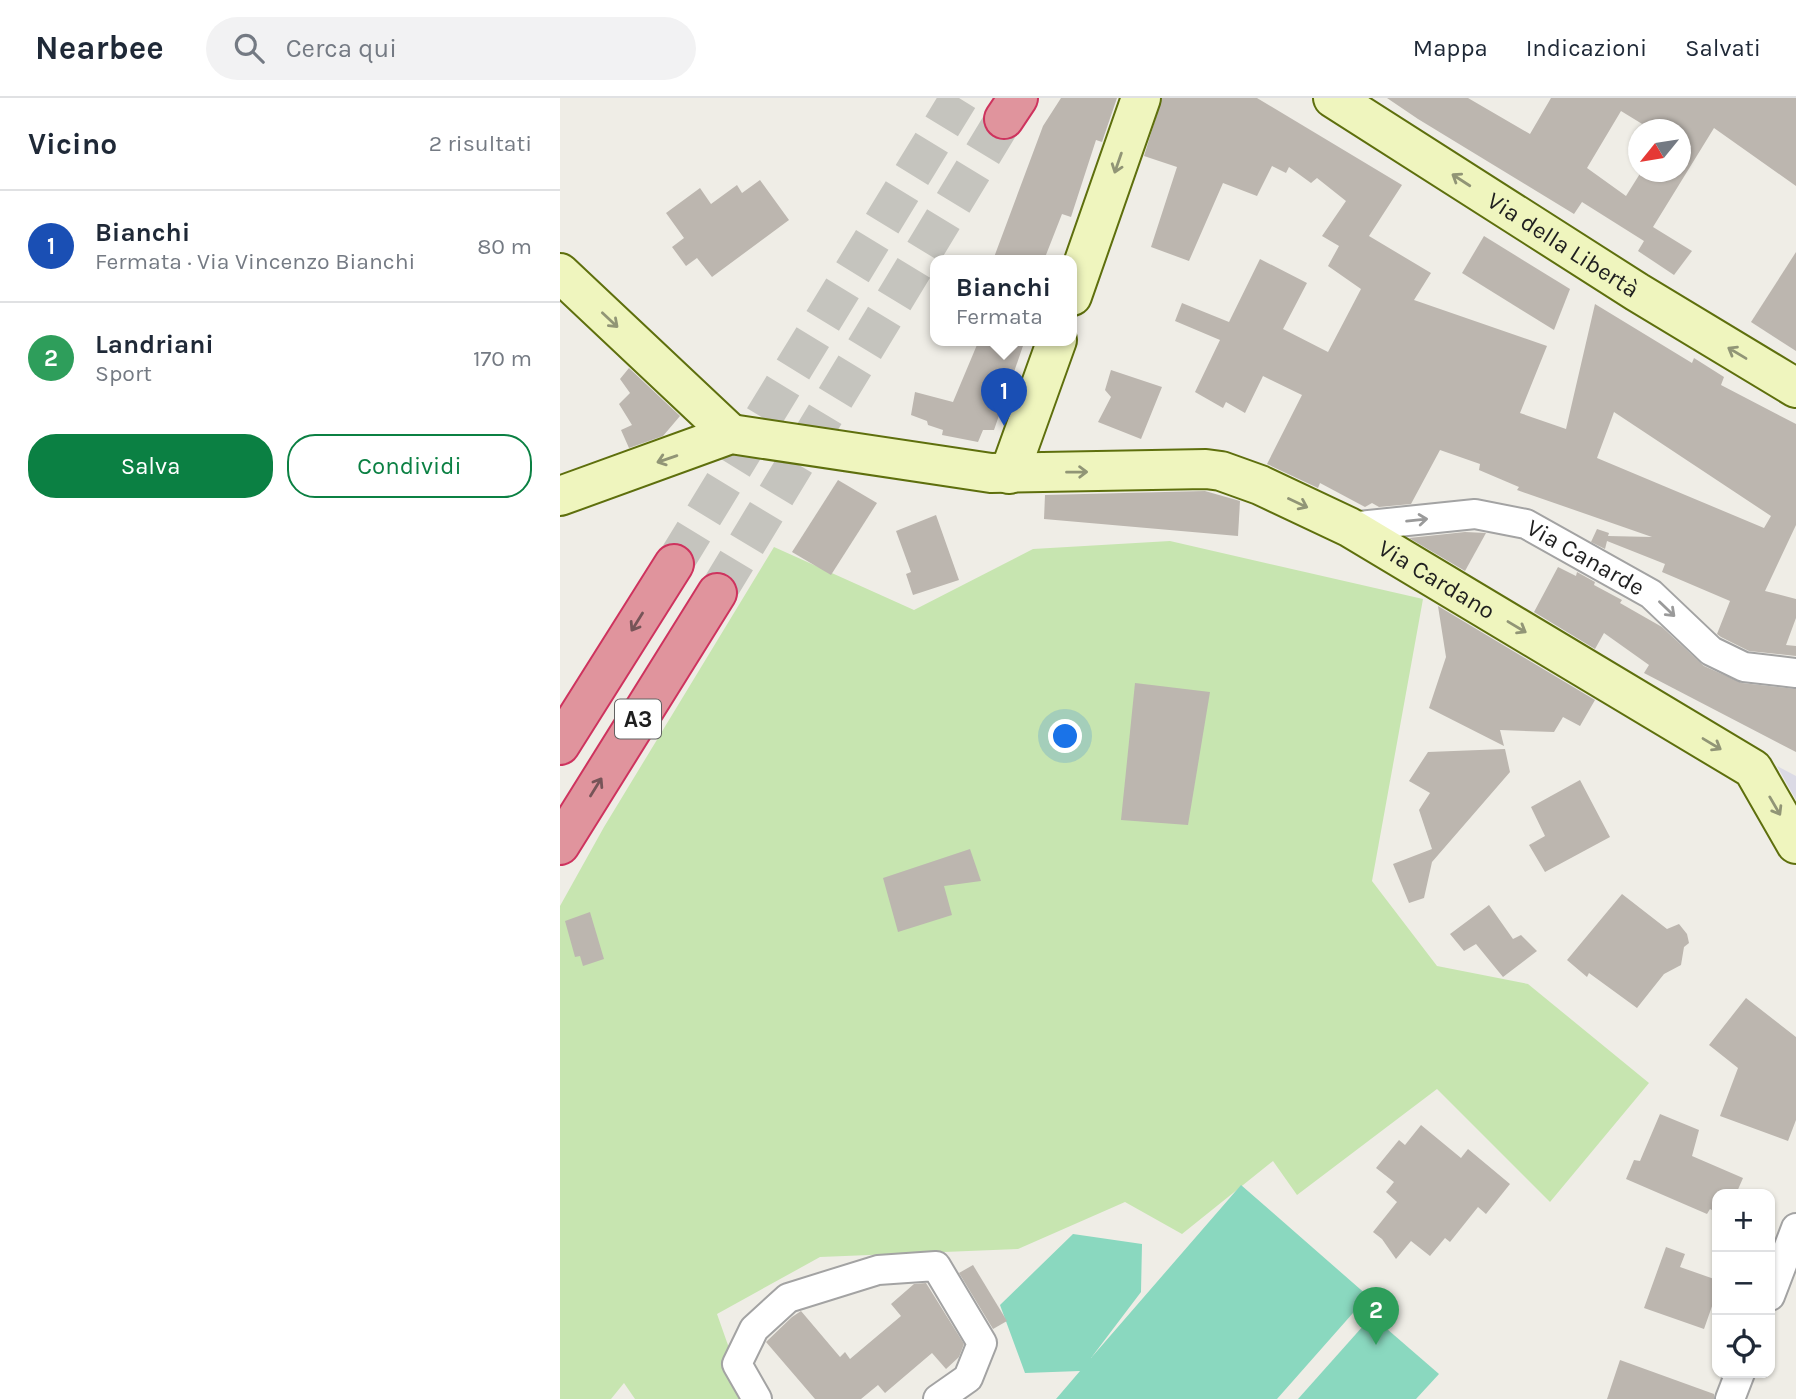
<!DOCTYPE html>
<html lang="it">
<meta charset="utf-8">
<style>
body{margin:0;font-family:Karla,sans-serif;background:#f2f2f3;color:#1f2937}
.controls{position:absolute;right:21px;bottom:21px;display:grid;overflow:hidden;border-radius:14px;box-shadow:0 2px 5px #0004}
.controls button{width:63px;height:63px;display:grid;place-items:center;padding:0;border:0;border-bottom:2px solid #e0e1e3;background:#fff;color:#1f2937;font:35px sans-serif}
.compass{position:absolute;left:1068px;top:21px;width:63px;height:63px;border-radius:50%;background:#fff;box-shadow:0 2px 5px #0004;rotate:240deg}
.you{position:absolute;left:506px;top:639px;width:24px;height:24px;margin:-18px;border:5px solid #fff;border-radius:50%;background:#1a73e8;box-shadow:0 0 0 10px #1a73e833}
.badge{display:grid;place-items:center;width:46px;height:46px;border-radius:50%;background:#0b8043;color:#fff;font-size:23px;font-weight:700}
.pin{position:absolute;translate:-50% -58px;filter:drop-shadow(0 2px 4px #0008)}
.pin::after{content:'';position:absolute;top:37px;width:24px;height:21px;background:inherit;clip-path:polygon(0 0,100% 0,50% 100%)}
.popup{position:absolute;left:370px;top:157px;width:147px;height:91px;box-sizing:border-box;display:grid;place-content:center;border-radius:14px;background:#fff;filter:drop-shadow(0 2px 5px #0005);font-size:23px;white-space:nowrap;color:#747a83}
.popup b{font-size:26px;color:#1f2937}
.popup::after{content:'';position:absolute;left:50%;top:100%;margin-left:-14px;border:14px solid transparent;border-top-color:#fff}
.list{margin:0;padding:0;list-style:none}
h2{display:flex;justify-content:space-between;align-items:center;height:91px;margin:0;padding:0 28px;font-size:30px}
h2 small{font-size:23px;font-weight:400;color:#747a83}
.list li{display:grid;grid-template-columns:46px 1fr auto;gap:21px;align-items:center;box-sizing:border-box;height:112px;padding:0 28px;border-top:2px solid #e0e1e3}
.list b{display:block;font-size:26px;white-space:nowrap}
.list p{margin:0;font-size:23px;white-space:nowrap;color:#747a83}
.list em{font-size:23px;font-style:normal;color:#747a83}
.actions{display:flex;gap:14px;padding:21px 28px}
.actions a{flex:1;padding:16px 0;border:2px solid #0b8043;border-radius:28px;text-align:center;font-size:24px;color:#0b8043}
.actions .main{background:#0b8043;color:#fff}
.icon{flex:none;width:38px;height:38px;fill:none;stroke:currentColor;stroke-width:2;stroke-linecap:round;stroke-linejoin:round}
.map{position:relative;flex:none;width:1236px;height:1301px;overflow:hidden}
header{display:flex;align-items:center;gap:42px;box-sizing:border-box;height:98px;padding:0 35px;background:#fff;border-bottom:2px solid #e0e1e3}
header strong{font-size:33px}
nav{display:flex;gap:38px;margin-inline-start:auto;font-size:24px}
.search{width:490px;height:63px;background:#f2f2f3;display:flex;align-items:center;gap:18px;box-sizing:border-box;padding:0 24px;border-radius:38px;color:#747a83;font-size:26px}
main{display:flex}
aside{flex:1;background:#fff}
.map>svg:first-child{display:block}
</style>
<header>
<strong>Nearbee</strong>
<div class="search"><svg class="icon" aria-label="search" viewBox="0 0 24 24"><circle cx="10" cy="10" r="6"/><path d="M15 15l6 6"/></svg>Cerca qui</div>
<nav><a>Mappa</a><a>Indicazioni</a><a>Salvati</a></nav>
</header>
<main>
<aside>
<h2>Vicino<small>2 risultati</small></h2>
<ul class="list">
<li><span class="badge" style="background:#1a4fb4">1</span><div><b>Bianchi</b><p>Fermata · Via Vincenzo Bianchi</p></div><em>80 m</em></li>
<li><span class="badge" style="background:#2e9e5b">2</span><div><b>Landriani</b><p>Sport</p></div><em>170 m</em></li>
</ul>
<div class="actions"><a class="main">Salva</a><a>Condividi</a></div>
</aside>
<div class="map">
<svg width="1236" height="1301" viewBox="0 0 1236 1301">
<rect width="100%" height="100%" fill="#efede6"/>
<!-- grass -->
<path fill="#c7e5b0" d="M610 443 863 501 812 783 877 868 968 886 1089 985 990 1104 877 991 737 1097 713 1063 622 1136 565 1104 458 1151 260 1159 157 1216 187 1301H75L64 1285 51 1301H0V808L44 729 214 449 354 512 473 451Z"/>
<!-- pitch -->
<g fill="#8ad8bf">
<path d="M681 1087 808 1198 717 1301H496L520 1273 465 1275 440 1207 513 1136 582 1146 581 1194 531 1260Z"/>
<path d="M812 1218 879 1276 856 1301H738Z"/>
</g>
<!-- plaza -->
<path fill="#dbdae5" d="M1217 668 1236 678V702Z"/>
<!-- building -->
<g fill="#bcb6af" fill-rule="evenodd">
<path d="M501 0H557L542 44 536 42 511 119 502 116 484 162H433L483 28Z"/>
<path d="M602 0H697L842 87 809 138 871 175 854 202 987 248 960 315 1006 331 1035 206 1132 265 1134 260 1164 279 1161 287 1236 326V427L1205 493 1236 501V520L1226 547 1236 548V558L1189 553 1161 539 1157 536 1170 503 1102 474 1105 466 1047 443 1045 451 1031 444 1037 431 1049 435 1048 438 1092 439 957 392 959 389 919 372 920 366 880 352 851 406 819 409 812 405 805 409 760 385 758 390 707 366 742 297 703 278 685 315 666 304 663 310 635 294 660 242 615 223 622 205 669 224 700 161 747 185 723 231 768 254 801 191 768 168 779 148 762 138 786 103 757 80 751 85 729 69 726 75 712 68 697 98 663 85 629 163 591 149 617 69 584 58ZM1054 314 1211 418 1204 430 1037 360Z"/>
<path d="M827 0H908L970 36 991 0H1236V88L1154 30 1093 129 1132 153 1114 177 1078 153 1084 143 1022 104 1014 116 858 21ZM1061 13 1092 32H1121V74H1081L1066 98 1027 70Z"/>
<path d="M200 82 229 122 152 179 137 160 126 168 112 149 124 140 106 115 140 90 151 106 177 87 182 95Z"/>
<path d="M924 138 1010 191 994 232 902 175Z"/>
<path d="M1236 154V253L1191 224Z"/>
<path d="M419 242H465L434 332H423L418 344 382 337 383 332 368 327 367 323 351 317 355 294 393 304Z"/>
<path d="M69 270 120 318 103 338 69 350 61 332 72 327 59 306 70 295 60 281Z"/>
<path d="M551 272 602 289 581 341 538 324 551 299 545 292Z"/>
<path d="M278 382 317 405 271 477 232 454Z"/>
<path d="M645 393 680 403 678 438 484 421 485 397Z"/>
<path d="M376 417 399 482 353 497 346 476 351 474 336 433Z"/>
<path d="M905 434 926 435 905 473 849 440Z"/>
<path d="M998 469 1016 478 1017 474 1035 484 1034 487 1062 502 1060 505 1102 529 1144 568 1182 585 1236 591V654L1084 575 1089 567 1044 535 1035 551 974 514Z"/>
<path d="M878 508 1035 602 1020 628 1003 619 994 634 940 632 944 648 869 610 886 559Z"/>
<path d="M575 585 650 594 628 727 561 722Z"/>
<path d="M945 651 950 674 872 764 864 800 849 805 833 766 872 751 859 712 870 695 849 683 868 654Z"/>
<path d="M1020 682 1050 739 985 774 969 747 985 738 971 709Z"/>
<path d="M410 751 421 783 384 788 392 817 338 834 323 780Z"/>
<path d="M1062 796 1107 831 1119 826 1127 836 1129 845 1124 849 1121 867 1104 876 1077 910 1029 875 1027 879 1007 862Z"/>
<path d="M929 807 953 841 961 837 977 853 943 879 916 846 904 853 890 836Z"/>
<path d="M30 814 44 861 23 868 20 858 15 859 5 823Z"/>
<path d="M1186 900 1236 939V1022L1228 1043 1160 1018 1178 970 1149 947Z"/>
<path d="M1100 1016 1139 1032 1132 1058 1183 1080 1176 1096H1157V1115L1150 1111 1147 1116 1066 1081 1074 1062 1080 1063Z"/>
<path d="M861 1027 901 1060 908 1051 950 1086 926 1116 918 1109 890 1144 885 1140 870 1158 851 1143 836 1161 822 1141 813 1134 837 1104 826 1094 834 1084 816 1070 839 1042 845 1047Z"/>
<path d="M1106 1149 1125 1156 1120 1169 1157 1182V1194L1144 1231 1084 1210Z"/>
<path d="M413 1167 447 1223 433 1231 399 1175Z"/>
<path d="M366 1185 404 1246 399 1259 386 1271 372 1255 325 1295 318 1287 301 1301H255L206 1244 232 1219 241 1213 280 1259 285 1254 290 1261 341 1218 331 1206 354 1186Z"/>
<path d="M1060 1262 1154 1296V1301H1047Z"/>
</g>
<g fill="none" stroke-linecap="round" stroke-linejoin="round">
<!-- highway-tunnel -->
<g stroke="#c5c4be" stroke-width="38" stroke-dasharray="38 19" stroke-linecap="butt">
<path d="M114 466 399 0"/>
<path d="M157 495 444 21"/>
</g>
<!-- street casing -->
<g stroke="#a3a3a3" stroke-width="32">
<g id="street">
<path id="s1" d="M789 429 915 416 966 426 1091 496 1151 553 1184 569 1236 575"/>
<path d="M1210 1198 1236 1130"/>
<path d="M197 1301 177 1266 194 1231 228 1200 318 1172 376 1168 422 1245 408 1280 378 1301"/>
<path d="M1170 1301 1180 1275"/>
</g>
</g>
<!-- secondary casing -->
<g stroke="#5e6f0d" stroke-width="42">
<g id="secondary">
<path id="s2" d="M773 0 1077 194 1236 290"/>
<path d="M0 175 171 336"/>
<path d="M512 198 581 0"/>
<path d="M449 376 497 242"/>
<path id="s3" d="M0 398 171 336 431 375 646 371 661 373 700 387 789 429 1193 671 1236 746"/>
</g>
</g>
<!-- highway casing -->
<g stroke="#ce335e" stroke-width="42">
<g id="highway">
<path d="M444 21 458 0"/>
<path d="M0 647 114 466"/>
<path d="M0 747 157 495"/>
</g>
</g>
<!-- street -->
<use href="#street" stroke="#fff" stroke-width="28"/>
<!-- secondary -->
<use href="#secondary" stroke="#eff5be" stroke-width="38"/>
<!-- highway -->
<use href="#highway" stroke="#e0949d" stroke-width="38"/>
</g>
<!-- one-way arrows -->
<defs><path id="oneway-shaft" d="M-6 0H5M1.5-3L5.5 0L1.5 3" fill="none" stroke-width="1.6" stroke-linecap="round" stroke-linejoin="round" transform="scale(1.75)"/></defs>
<g stroke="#919576">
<use href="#oneway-shaft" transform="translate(558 65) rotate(109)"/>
<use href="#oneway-shaft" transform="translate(901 82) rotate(-147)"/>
<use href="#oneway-shaft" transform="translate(50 222) rotate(43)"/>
<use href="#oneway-shaft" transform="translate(1177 255) rotate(-149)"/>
<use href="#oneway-shaft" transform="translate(107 361) rotate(161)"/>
<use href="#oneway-shaft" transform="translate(517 374) rotate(-1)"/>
<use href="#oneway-shaft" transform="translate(738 405) rotate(25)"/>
<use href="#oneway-shaft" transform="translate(957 529) rotate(31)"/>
<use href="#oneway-shaft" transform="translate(1152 646) rotate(31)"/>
<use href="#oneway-shaft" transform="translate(1215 708) rotate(60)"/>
</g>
<g stroke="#9a9a9a">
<use href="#oneway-shaft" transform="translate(857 422) rotate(-6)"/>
<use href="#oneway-shaft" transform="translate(1107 511) rotate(44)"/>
</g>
<g stroke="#765458">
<use href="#oneway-shaft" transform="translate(77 524) rotate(122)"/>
<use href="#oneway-shaft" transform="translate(36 689) rotate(-58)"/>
</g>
<g text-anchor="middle" stroke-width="7" stroke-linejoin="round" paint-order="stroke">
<!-- shield labels -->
<rect fill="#fff" stroke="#626262" stroke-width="2" x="55" y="601.5" width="46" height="39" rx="5"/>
<g font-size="23" font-weight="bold" fill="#1f1f1f">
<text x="78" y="629">A3</text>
</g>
<!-- street labels -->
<g font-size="24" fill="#1f1f1f" stroke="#fff">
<text dy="8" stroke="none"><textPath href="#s2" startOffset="273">Via della Libertà</textPath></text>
<text dy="8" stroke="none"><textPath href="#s1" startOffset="247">Via Canarde</textPath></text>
<text dy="8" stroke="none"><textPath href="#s3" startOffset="917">Via Cardano</textPath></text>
</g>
</g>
</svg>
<div class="controls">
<button>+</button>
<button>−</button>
<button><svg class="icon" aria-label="locate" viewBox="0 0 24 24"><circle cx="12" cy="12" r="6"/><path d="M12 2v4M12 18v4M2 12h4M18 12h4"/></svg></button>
</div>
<svg class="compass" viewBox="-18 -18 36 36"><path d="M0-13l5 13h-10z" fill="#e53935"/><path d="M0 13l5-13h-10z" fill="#747a83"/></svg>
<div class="you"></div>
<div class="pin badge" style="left:444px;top:328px;background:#1a4fb4">1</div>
<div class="popup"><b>Bianchi</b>Fermata</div>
<div class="pin badge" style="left:816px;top:1247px;background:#2e9e5b">2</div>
</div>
</main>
